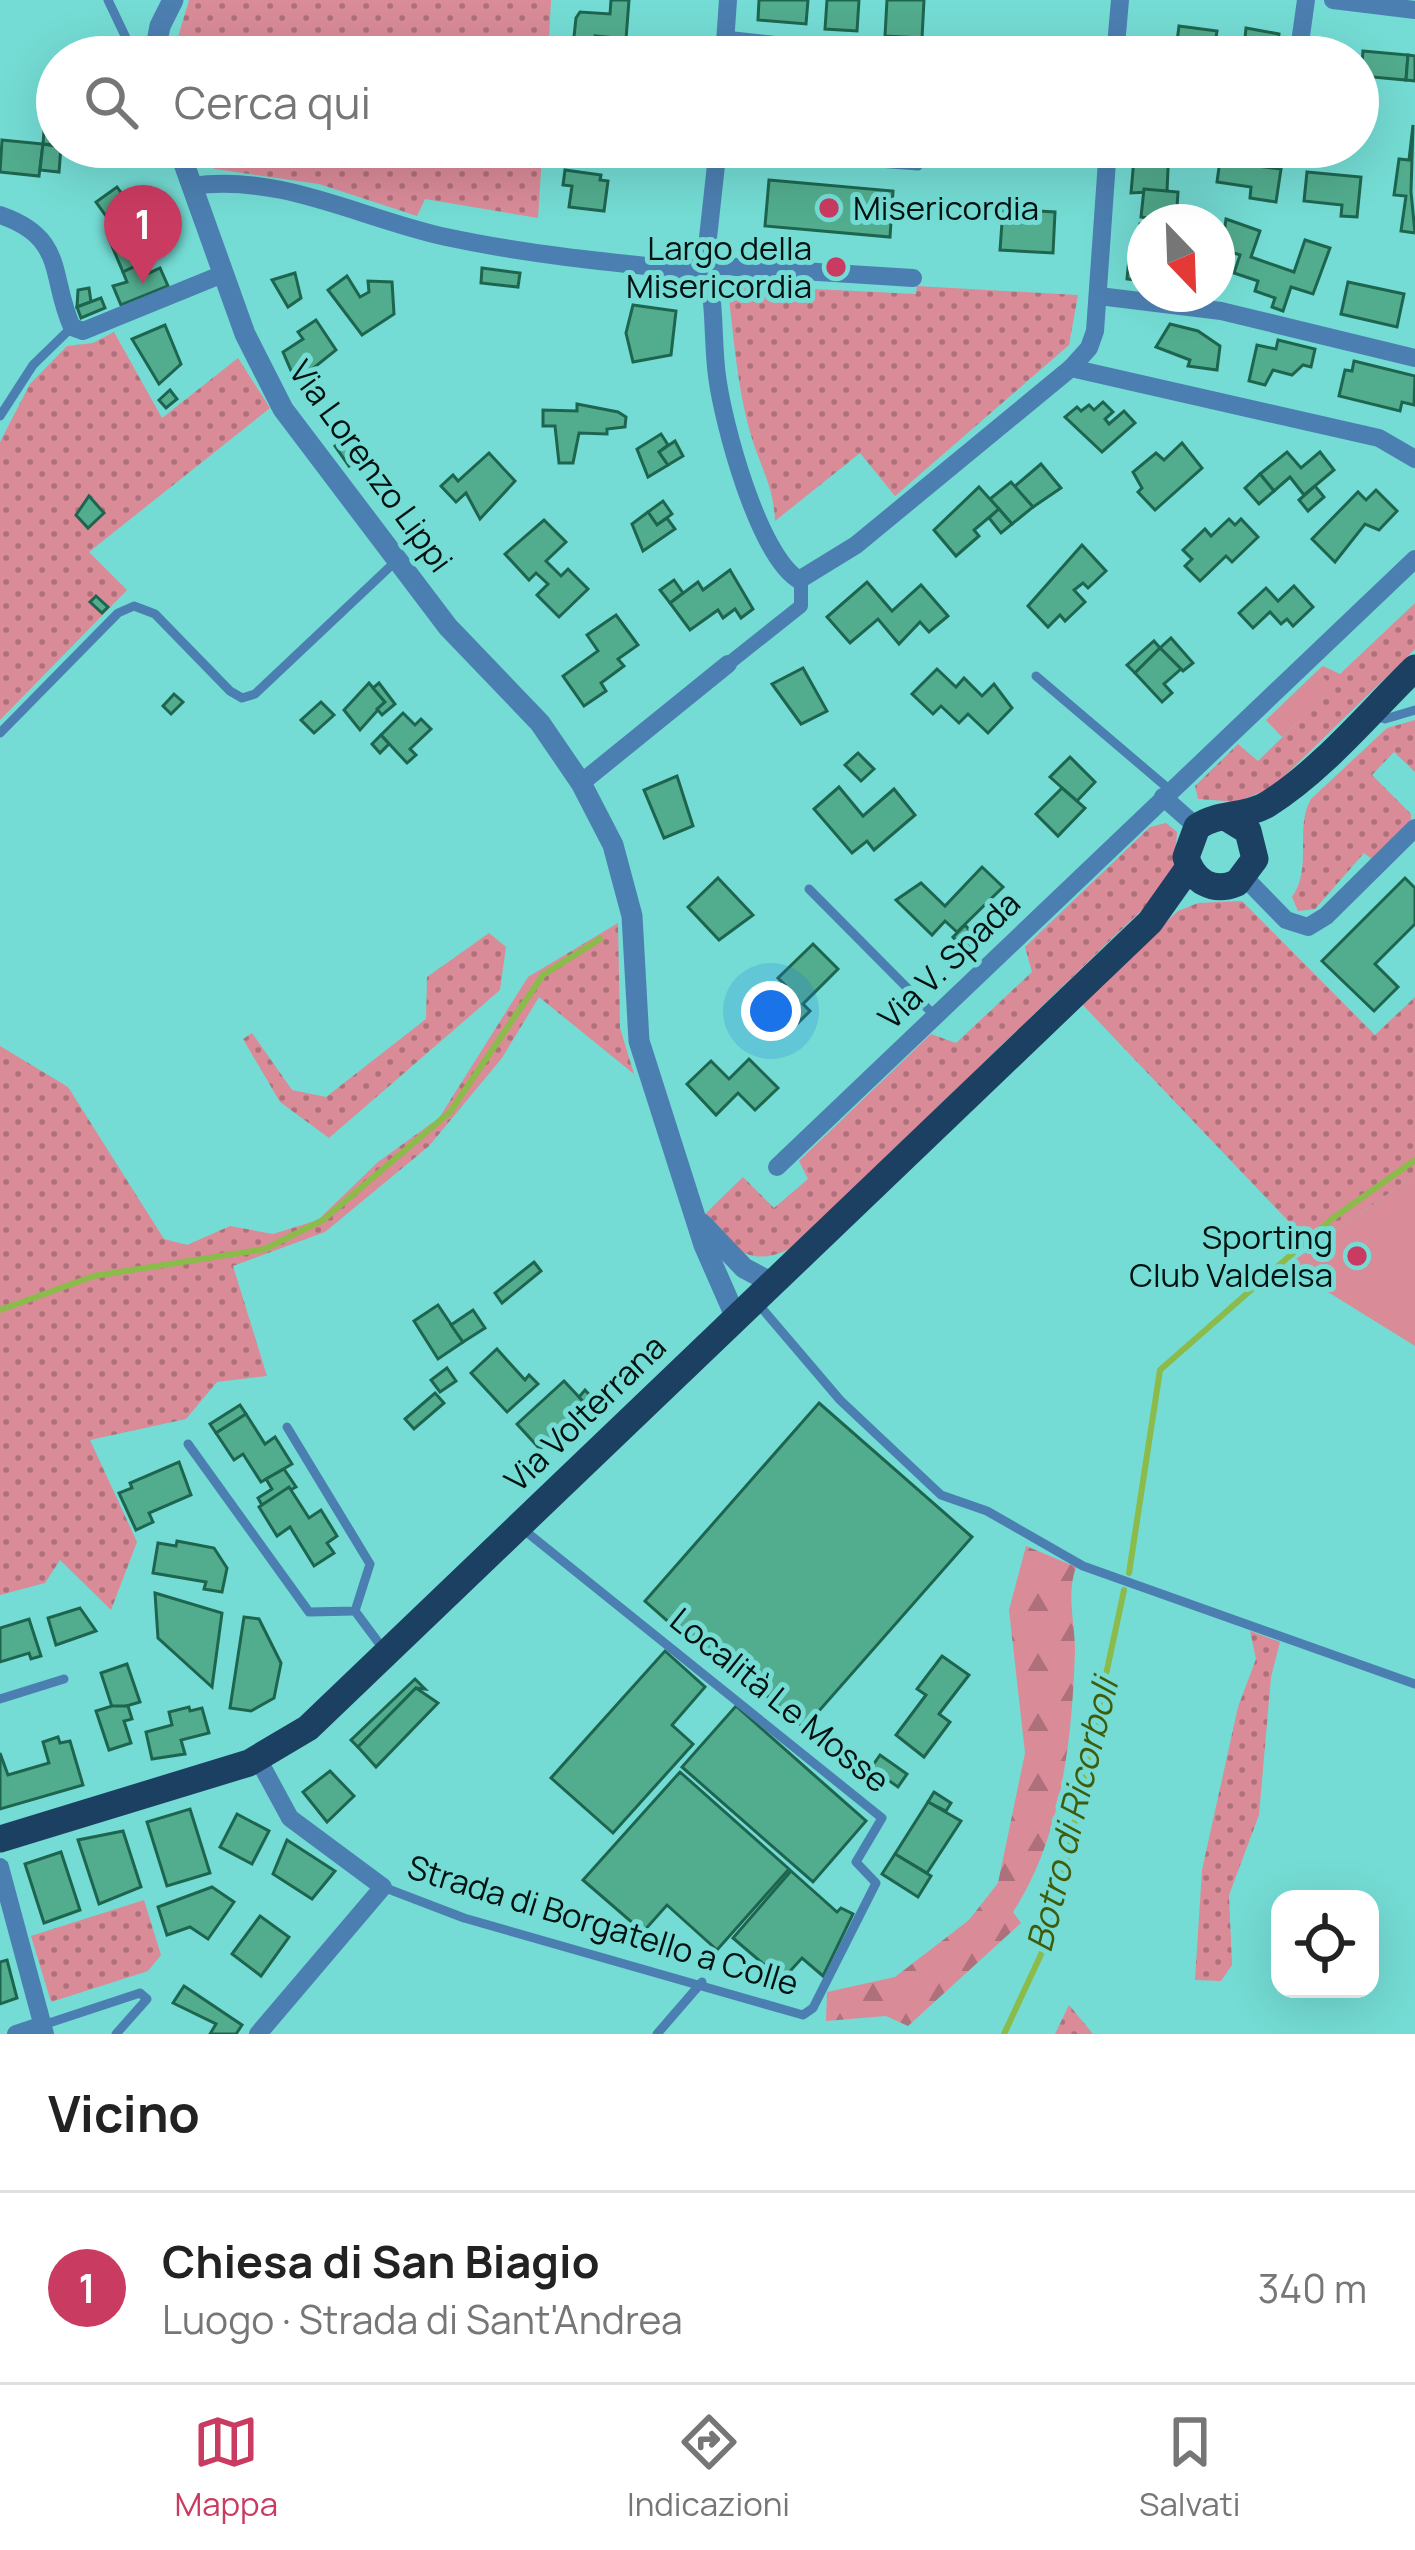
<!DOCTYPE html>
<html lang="it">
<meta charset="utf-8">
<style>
body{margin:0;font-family:Manrope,sans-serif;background:#f6f6f6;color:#222}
.controls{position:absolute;right:36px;bottom:36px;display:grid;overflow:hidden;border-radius:24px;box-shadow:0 12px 48px #0002}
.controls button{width:108px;height:108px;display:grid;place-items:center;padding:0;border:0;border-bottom:3px solid #e0e0e0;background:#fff;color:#222;font:60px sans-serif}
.compass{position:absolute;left:1127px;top:204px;width:108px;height:108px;border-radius:50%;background:#fff;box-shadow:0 12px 48px #0002;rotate:157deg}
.you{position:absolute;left:771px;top:1011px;width:42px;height:42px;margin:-30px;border:9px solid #fff;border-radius:50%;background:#1a73e8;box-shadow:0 0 0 18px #1a73e833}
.badge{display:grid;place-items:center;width:78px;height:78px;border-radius:50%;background:#ca3b61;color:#fff;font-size:39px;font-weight:700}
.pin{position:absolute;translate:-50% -99px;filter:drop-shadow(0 3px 6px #0008)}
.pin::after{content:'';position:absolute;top:63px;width:42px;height:36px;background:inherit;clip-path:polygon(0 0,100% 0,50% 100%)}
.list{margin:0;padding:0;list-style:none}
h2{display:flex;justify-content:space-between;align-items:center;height:156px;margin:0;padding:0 48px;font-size:51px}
h2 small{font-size:39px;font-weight:400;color:#767676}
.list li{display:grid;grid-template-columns:78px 1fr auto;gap:36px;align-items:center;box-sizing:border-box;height:192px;padding:0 48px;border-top:3px solid #e0e0e0}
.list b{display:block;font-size:45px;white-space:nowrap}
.list p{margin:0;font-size:39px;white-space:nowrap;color:#767676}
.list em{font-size:39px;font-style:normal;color:#767676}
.icon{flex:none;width:66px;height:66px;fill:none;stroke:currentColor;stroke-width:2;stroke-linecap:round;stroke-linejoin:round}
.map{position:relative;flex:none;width:1415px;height:2034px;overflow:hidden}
.search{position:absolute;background:#fff;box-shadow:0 12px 48px #0002;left:36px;right:36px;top:36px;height:132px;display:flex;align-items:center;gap:30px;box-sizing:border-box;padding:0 42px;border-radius:66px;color:#767676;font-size:45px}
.sheet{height:348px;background:#fff}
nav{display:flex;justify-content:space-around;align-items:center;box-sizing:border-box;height:168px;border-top:3px solid #e0e0e0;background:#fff;font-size:33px;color:#767676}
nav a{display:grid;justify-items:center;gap:6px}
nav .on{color:#ca3b61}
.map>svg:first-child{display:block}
</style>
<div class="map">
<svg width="1415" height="2034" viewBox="0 0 1415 2034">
<defs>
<pattern id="green-dots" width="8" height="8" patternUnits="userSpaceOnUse" patternTransform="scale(3)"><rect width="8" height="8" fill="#d98b98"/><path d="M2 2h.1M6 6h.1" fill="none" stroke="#ae707b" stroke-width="1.8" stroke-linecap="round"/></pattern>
<pattern id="forest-firs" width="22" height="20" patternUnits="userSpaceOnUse" patternTransform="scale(3)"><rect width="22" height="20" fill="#d98b98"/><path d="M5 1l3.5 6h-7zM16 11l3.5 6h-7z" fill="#ae707b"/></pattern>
</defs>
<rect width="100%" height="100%" fill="#74dcd4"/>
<!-- green -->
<g fill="url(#green-dots)">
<path d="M189 0H551L548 57H172Z"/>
<path d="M188 147H701L699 164 542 155 538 218 425 199 417 216 319 184 215 169 192 158Z"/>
<path d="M753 286 916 294 917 286 1078 295 1069 345 895 496 860 453 775 521C774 486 759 464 750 432 737 386 734 338 728 291Z"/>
<path d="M114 332 162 418 238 358 270 408 89 552 127 590 0 720V442L30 384 67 346 93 343Z"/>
<path d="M1415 603V649L1263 797 1258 793 1238 802 1198 799 1195 786 1238 744 1258 761 1333 688 1317 671 1323 666 1340 674Z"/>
<path d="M1415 720V772L1394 752 1372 775 1411 814V820L1372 859 1364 853 1315 909 1298 911 1292 897C1313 867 1294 829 1311 799L1387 728Z"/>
<path d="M1166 823 1177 832 1174 872 1153 899 795 1245C756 1271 727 1250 705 1214L743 1177 774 1208 808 1179 799 1161 931 1034 956 1043 1032 972 1025 947 1150 827Z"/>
<path d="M1242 901 1375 1035 1415 997V1175L1313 1247 1081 1003 1178 911 1198 903Z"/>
<path d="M618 923 620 1028 634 1074 539 997 502 1058 429 1146 325 1232 233 1266 267 1376 217 1382 186 1419 90 1440 137 1542 111 1610 60 1560 45 1583 0 1595V1046L68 1087 164 1239 187 1245 230 1226 273 1234 318 1220 378 1162 439 1118 528 977Z"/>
<path d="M489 933 506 947 500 990 329 1138 280 1102 243 1039 252 1033 292 1090 326 1097 426 1019 427 977Z"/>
<path d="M1250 1631 1280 1642 1271 1677 1259 1815 1229 1895 1232 1965 1221 1981 1195 1980 1202 1870 1238 1707 1256 1659Z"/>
<path d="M144 1900 161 1955 148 1971 51 2002 31 1936Z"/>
<path d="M1069 2005 1093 2034H1055Z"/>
</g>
<!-- forest -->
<path fill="url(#forest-firs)" d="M1026 1546 1076 1567C1066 1595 1075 1622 1075 1651 1072 1739 1062 1837 1013 1912L1021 1923 908 2026 886 2016 826 2021 827 1992 895 1977 969 1920 998 1883 1025 1753 1009 1610Z"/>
<!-- pitch -->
<g fill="#d98b98">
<path d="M1317 671 1334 688 1282 737 1266 720Z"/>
<path d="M1415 1175V1346L1286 1266Z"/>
</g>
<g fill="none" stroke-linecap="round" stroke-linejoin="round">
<!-- stream -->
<g stroke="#8bbb4a" stroke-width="6">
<path d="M0 1310 94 1276 265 1249 323 1220 450 1112 543 975 600 939"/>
<path d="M1129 1573 1160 1370 1333 1218 1415 1160"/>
<path d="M1004 2034 1051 1933 1124 1590"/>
</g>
</g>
<!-- building -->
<g fill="#52ac8e" stroke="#1e6550" stroke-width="3">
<path d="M611 0H629L626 39 595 36 593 48 573 46 576 18 580 12 610 14Z"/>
<path d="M759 0H808L806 24 758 20Z"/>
<path d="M827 0H859L857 31 825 29Z"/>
<path d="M887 0H924L922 38 885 36Z"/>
<path d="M1179 26 1217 31 1213 57H1175Z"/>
<path d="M1246 28 1279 34 1276 57H1243Z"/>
<path d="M1363 51 1408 55 1406 80 1361 76Z"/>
<path d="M1408 55 1415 56V81L1406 80Z"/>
<path d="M1413 125 1411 192 1415 233 1401 231 1406 196 1394 195 1399 159 1409 160Z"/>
<path d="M44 130 57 131V145L43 144Z"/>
<path d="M2 140 43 144 39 176 0 172Z"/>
<path d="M43 144 61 147 59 172 40 170Z"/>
<path d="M1135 147H1169L1167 191 1131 193Z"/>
<path d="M1221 153 1250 157 1249 165 1281 169 1276 202 1250 198 1251 187 1217 182Z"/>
<path d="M565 170 601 175 600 180 608 181 604 211 569 207 572 186 563 185Z"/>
<path d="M1307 172 1361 177 1357 217 1341 216 1342 205 1304 201Z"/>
<path d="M769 180 893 191 890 237 765 226Z"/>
<path d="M117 187 127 201 106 216 96 202Z"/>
<path d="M1144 189 1178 192 1176 222 1141 217Z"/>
<path d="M1003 209 1055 212 1053 253 1000 250Z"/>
<path d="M1226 219 1260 231 1251 257 1294 272 1305 240 1330 248 1313 294 1291 287 1283 311 1272 307 1275 298 1255 291 1258 281 1234 273 1240 255 1222 249Z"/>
<path d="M1140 224 1145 225V259L1136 258Z"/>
<path d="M131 230 145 246 135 251 140 264 123 272 109 239Z"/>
<path d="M1129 258 1145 259V281L1127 279Z"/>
<path d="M140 264 145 275 160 268 168 286 121 305 113 286 127 282 123 272Z"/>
<path d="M482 268 520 273 518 287 481 283Z"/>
<path d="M295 273 301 298 288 307 272 280Z"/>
<path d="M347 276 360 297 369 292 368 281 392 282 394 314 362 335 328 290Z"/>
<path d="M1348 282 1404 294 1397 327 1341 314Z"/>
<path d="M89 288 91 302 77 307 78 290Z"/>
<path d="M101 298 105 308 81 318 77 307Z"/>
<path d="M633 305 676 311 671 355 633 362 626 333Z"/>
<path d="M316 320 336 350 296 382 283 352 303 339 298 332Z"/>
<path d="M1170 324 1198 331 1220 346 1217 370 1188 366 1190 360 1156 347Z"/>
<path d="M165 325 181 364 159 384 132 339Z"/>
<path d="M1278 340 1315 349 1311 367 1303 365 1292 375 1273 370 1265 385 1249 381 1257 345 1276 349Z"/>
<path d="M1354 361 1415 376 1414 405 1402 402 1400 411 1339 396 1345 370 1352 371Z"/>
<path d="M170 390 177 399 166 408 159 400Z"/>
<path d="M1103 402 1113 412 1105 419 1109 424 1124 411 1135 423 1102 452 1065 417 1077 407 1081 411 1089 405 1094 410Z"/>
<path d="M577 404 618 412 626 417 625 427 607 429V434L579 433 573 463H559L555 426H543V410L577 411Z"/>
<path d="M353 433 367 452 349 466 335 446Z"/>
<path d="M661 434 668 445 659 452 668 465 648 477 637 449Z"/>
<path d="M675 441 683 456 668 465 659 452Z"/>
<path d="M1182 443 1202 468 1155 510 1138 492 1142 488 1133 472 1156 453 1164 460Z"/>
<path d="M1287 452 1301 468 1320 452 1334 470 1304 495 1290 477 1274 491 1260 474Z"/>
<path d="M489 453 515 481 480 519 466 493 456 502 441 486 453 475 458 481Z"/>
<path d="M1041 464 1061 488 1033 507 1014 487Z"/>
<path d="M1260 474 1274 491 1259 504 1245 488Z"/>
<path d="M1011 482 1033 507 1012 524 990 499Z"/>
<path d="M1315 486 1324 497 1308 511 1299 500Z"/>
<path d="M979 487 999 509 974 530 979 536 956 556 934 530Z"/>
<path d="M1376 490 1397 511 1379 530 1365 524 1335 562 1312 539 1358 492 1366 500Z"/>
<path d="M89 496 104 513 88 528 76 515Z"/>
<path d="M663 501 672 514 657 525 648 512Z"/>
<path d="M999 509 1012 524 1001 533 989 518Z"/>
<path d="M648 512 657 525 667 518 675 529 643 551 632 524Z"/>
<path d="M1229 519 1235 525 1241 519 1258 537 1232 562 1226 556 1200 581 1185 566 1192 559 1183 550 1205 529 1211 536Z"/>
<path d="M544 520 566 542 546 561 561 576 568 569 588 589 559 617 537 595 548 584 536 573 529 580 505 554Z"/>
<path d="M1082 545 1106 571 1088 588 1083 583 1074 590 1085 602 1065 621 1060 615 1048 627 1028 606Z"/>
<path d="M730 570 753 609 741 618 735 609 723 618 718 610 690 630 670 603 698 582 703 590Z"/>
<path d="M674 580 683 593 670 603 660 590Z"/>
<path d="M867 582 892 611 921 585 948 616 929 632 920 622 899 644 878 619 850 643 827 617Z"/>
<path d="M1294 586 1313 607 1293 626 1287 619 1281 624 1270 612 1253 628 1239 613 1266 588 1278 601Z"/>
<path d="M96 596 108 607 102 613 90 602Z"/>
<path d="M616 615 638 645 618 659 624 666 601 683 606 691 584 706 563 676 598 651 587 635Z"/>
<path d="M1171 638 1193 663 1183 671 1160 648Z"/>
<path d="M1154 641 1160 648 1135 673 1127 665Z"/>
<path d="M1160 648 1181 669 1164 684 1172 693 1162 702 1135 673Z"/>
<path d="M803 668 827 711 801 724 772 684Z"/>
<path d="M937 669 956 687 964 678 982 696 994 684 1012 708 988 733 968 714 959 723 941 706 933 714 912 694Z"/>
<path d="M369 683 385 702 360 730 344 710Z"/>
<path d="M379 683 395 704 382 715 377 709 385 702 373 688Z"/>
<path d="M174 694 183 702 171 714 163 706Z"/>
<path d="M321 702 334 715 314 733 301 720Z"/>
<path d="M403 713 415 725 421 719 431 729 410 749 416 755 407 763 381 735Z"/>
<path d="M381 735 389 744 380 753 372 744Z"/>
<path d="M858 753 874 769 861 781 845 765Z"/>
<path d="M1070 757 1095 782 1077 801 1050 777Z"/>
<path d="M677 776 693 826 664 838 644 790Z"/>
<path d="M839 787 863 816 894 789 915 815 874 850 867 841 852 853 814 809Z"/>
<path d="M1062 788 1085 808 1058 836 1036 814Z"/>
<path d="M982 867 1003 887 957 932 945 921 932 935 896 900 921 883 945 906Z"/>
<path d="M718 878 753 915 719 940 688 907Z"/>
<path d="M1405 878 1415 888V924L1375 964 1398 987 1374 1011 1322 961Z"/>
<path d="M965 925 981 943 968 955 953 937Z"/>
<path d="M813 944 838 969 803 1004 810 1011 786 1035 761 1009 785 985 778 978Z"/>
<path d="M749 1059 778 1088 755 1110 738 1093 716 1115 687 1084 711 1061 729 1079Z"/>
<path d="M534 1262 541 1271 502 1303 495 1293Z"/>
<path d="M438 1305 463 1342 438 1359 414 1321Z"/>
<path d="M473 1310 485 1328 463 1342 451 1325Z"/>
<path d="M497 1349 525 1380 529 1375 538 1384 507 1412 471 1373Z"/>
<path d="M447 1368 456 1381 440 1392 431 1380Z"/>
<path d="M564 1381 593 1412 575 1429 569 1421 540 1449 517 1424Z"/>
<path d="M585 1390 596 1402 589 1408 579 1397Z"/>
<path d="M435 1393 444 1403 414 1429 405 1419Z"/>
<path d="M819 1403 972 1537 804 1728 738 1671 732 1678 645 1601Z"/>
<path d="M240 1405 246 1414 216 1433 210 1424Z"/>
<path d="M246 1414 265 1444 275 1437 292 1464 261 1482 243 1454 234 1460 216 1433Z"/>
<path d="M179 1462 191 1495 149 1513 153 1522 136 1530 119 1493 132 1488 130 1483Z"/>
<path d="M284 1469 296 1487 262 1505 258 1498 272 1489 266 1479Z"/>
<path d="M289 1487 309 1518 321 1510 337 1536 327 1543 334 1553 314 1566 290 1527 277 1536 259 1507Z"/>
<path d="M177 1541 214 1548 227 1568 222 1592 204 1589 206 1582 153 1573 158 1543 176 1546Z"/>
<path d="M155 1593 222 1613 212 1687 158 1638Z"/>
<path d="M80 1608 96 1631 56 1645 48 1618Z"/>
<path d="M244 1617 259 1619 281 1663 274 1698 251 1711 230 1708Z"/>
<path d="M29 1619 41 1656 31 1659 29 1653 0 1662V1628Z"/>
<path d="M665 1651 705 1687 672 1725 693 1744 613 1833 551 1778Z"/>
<path d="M942 1656 969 1675 939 1714 950 1722 924 1757 896 1735 926 1695 917 1689Z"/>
<path d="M127 1664 140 1702 113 1710 101 1673Z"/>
<path d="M415 1679 425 1689 416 1688 358 1747 351 1740Z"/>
<path d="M416 1688 438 1703 376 1767 358 1747Z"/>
<path d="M112 1706H128L132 1719 124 1721 131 1743 109 1750 96 1711Z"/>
<path d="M736 1706 866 1821 813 1882 682 1767Z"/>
<path d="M189 1707 190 1711 202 1708 209 1733 181 1740 185 1754 152 1759 146 1732 172 1725 169 1712Z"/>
<path d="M58 1737 60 1743 70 1741 83 1785 0 1809V1753L8 1775 49 1763 43 1742Z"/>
<path d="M880 1755 907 1774 898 1787 871 1768Z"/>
<path d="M330 1771 354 1796 327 1822 303 1792Z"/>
<path d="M680 1772 789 1869 717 1950 667 1905 643 1932 583 1880Z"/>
<path d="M934 1792 951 1803 946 1811 928 1802Z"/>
<path d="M928 1802 961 1821 927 1873 895 1854Z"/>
<path d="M190 1809 210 1873 167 1886 147 1822Z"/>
<path d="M237 1814 269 1831 252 1864 220 1847Z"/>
<path d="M123 1831 141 1887 99 1904 78 1840Z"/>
<path d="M287 1840 335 1871 312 1899 273 1874Z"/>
<path d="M61 1852 80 1910 44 1923 25 1864Z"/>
<path d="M895 1854 931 1876 918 1897 882 1874Z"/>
<path d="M791 1871 837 1912 841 1908 853 1914 823 1976 802 1958 782 1980 733 1938Z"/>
<path d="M212 1887 234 1902 208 1939 190 1927 167 1935 158 1907Z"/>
<path d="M260 1916 289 1937 261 1976 232 1954Z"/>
<path d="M7 1960 17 1998 0 2004V1962Z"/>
<path d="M184 1986 242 2025 236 2034H210L216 2024 173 2003Z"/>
</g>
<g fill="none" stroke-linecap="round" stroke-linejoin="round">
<!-- service -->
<g stroke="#4c7fb1" stroke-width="9">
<path d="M108 0 127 40 154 54"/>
<path d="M725 35 874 51"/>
<path d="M718 151 918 166"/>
<path d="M0 416 33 365 72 327"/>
<path d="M1036 676 1170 790"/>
<path d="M1373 715 1385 719 1415 710"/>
<path d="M0 733 118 613 134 606 155 614 230 691 242 698 255 694 396 561"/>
<path d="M809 889 934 1015"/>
<path d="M759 1305 840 1400 941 1495 987 1511 1083 1566 1415 1684"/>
<path d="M188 1444 309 1612 355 1611 370 1564 287 1427"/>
<path d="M355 1611 384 1650"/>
<path d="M0 1699 64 1679"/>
<path d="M383 1887 464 1918 803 2015 813 2008 876 1883 856 1862 882 1818 524 1530"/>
<path d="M43 2025 140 1993 147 1999 116 2034"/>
<path d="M657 2034 702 1982"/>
</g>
<!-- pedestrian -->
<path stroke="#4c7fb1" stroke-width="14" d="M728 664 801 606V580"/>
<!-- minor -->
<g stroke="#4c7fb1" stroke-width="18">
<path d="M1333 0 1415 10"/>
<path d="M724 57 728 0"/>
<path d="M1115 57 1120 0"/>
<path d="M1298 57 1306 0"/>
<path d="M1299 154 1300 147"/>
<path d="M192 186C281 173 362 219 446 237 525 254 606 262 686 270L705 265 913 278"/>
<path d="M0 215C67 238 49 276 72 327L83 331 223 274"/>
<path d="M705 265C716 299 712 340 717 376 723 423 758 555 799 580L856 545 1071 368 1379 438 1415 459"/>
<path d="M705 265 718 147"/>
<path d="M1099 296 1221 311 1415 358"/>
<path d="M1071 368 1089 348 1095 331 1108 147"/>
<path d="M581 783 728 664"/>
<path d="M1163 797 1197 827"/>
<path d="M1245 878 1286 920 1308 927 1326 916 1415 828"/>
<path d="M777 1167 1415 559"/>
<path d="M258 1759 290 1818 383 1887 258 2034"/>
<path d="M0 1867 45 2034"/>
<path d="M16 2034 43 2025"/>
</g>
<!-- tertiary -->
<g stroke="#4c7fb1" stroke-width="21">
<path d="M154 57 160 26 173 0"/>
<path d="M178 147 245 334 283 409 448 627 540 723 581 783 613 845 632 916 639 1041 704 1245 736 1318"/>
<path d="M702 1224 744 1268 774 1284"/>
</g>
<!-- primary -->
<g stroke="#1c4062" stroke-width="27">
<path d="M1227 818 1248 831 1255 859 1237 883C1213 893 1193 882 1186 857L1197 827C1218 812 1245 818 1268 804 1322 770 1369 713 1415 668"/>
<path d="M0 1839 249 1763 308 1728 1150 922 1189 867"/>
</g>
</g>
<!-- markers -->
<g fill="#ca3b61" stroke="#74dcd4" stroke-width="4.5">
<circle cx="829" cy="208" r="12"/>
<circle cx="836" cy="267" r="12"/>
<circle cx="1357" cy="1256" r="12"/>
</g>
<g text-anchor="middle" stroke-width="10" stroke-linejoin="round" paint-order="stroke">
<!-- poi labels -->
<g font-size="33" fill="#001311" stroke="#74dcd4" text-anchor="end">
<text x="853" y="220" text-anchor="start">Misericordia</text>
<text x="812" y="260">Largo della<tspan x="812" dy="38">Misericordia</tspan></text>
<text x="1333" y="1249">Sporting<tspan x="1333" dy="38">Club Valdelsa</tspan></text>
</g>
<!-- street labels -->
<g font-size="33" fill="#001311" stroke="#74dcd4">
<text transform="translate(371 466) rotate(54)" y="12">Via Lorenzo Lippi</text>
<text transform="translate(949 960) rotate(-44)" y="12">Via V. Spada</text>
<text transform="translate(585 1413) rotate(-44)" y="12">Via Volterrana</text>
<text transform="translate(780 1700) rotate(39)" y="12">Località Le Mosse</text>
<text transform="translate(603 1925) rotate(17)" y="12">Strada di Borgatello a Colle</text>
</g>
<!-- water labels -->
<g font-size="36" font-style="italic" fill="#3f5c0c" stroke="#74dcd4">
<text transform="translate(1072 1815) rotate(-76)" y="13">Botro di Ricorboli</text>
</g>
</g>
</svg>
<div class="controls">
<button><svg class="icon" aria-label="locate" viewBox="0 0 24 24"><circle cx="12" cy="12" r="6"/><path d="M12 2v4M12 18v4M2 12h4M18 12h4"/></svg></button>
</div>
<svg class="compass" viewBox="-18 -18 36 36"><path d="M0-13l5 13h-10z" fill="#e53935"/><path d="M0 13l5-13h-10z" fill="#767676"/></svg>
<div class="you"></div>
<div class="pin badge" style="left:143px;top:284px">1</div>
<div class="search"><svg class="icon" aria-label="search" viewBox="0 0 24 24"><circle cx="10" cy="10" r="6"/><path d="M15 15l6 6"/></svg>Cerca qui</div>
</div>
<section class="sheet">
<h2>Vicino<small></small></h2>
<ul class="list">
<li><span class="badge">1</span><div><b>Chiesa di San Biagio</b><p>Luogo · Strada di Sant'Andrea</p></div><em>340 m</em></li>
</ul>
</section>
<nav>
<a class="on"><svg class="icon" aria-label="map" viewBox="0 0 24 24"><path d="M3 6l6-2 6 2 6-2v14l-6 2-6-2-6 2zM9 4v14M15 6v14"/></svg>Mappa</a>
<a><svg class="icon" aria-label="directions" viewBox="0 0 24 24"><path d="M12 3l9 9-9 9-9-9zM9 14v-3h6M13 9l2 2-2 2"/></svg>Indicazioni</a>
<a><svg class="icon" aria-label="saved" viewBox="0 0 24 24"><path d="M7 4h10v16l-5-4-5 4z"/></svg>Salvati</a>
</nav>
